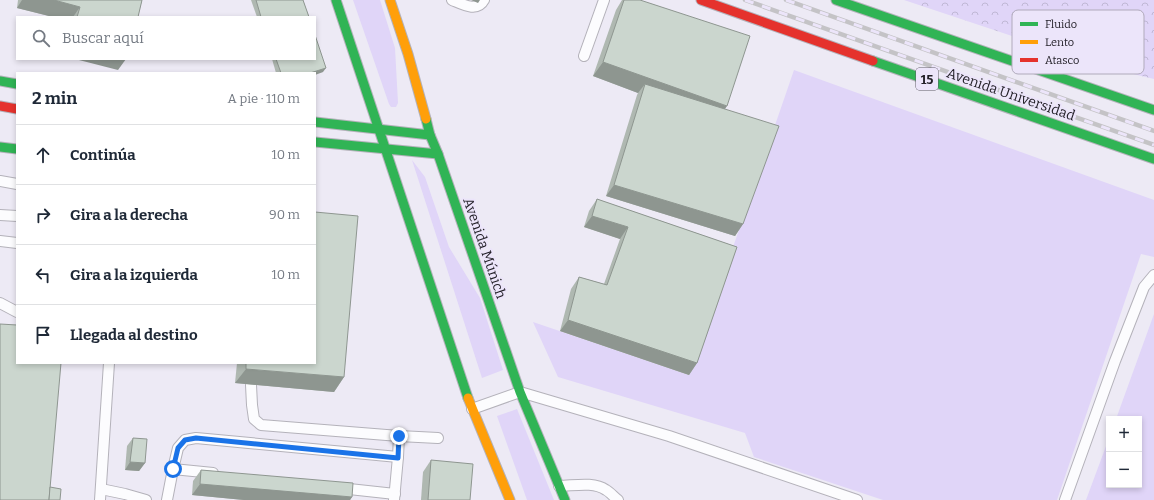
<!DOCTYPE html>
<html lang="es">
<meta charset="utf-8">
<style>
body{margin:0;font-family:Bitter,serif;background:#f6f6f7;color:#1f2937}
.controls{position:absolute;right:12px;bottom:12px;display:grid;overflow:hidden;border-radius:0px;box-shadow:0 2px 6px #0003}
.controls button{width:36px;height:36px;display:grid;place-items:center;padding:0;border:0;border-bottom:1px solid #e0e1e3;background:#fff;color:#1f2937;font:20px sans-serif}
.stop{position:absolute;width:12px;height:12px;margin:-9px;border:3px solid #1a73e8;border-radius:50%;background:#fff}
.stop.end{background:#1a73e8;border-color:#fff;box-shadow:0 1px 4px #0008}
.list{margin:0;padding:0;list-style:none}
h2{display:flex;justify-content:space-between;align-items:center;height:52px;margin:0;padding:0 16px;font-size:17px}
h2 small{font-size:13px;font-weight:400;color:#747a83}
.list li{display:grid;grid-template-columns:26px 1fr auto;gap:12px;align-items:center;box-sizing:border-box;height:60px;padding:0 16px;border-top:1px solid #e0e1e3}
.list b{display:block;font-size:15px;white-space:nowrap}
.list em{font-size:13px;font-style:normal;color:#747a83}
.icon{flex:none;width:22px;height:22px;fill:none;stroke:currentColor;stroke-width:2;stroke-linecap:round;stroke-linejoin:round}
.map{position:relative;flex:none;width:1154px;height:500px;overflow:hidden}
.search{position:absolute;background:#fff;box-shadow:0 2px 6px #0003;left:16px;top:16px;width:300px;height:44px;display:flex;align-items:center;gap:10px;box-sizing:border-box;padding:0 14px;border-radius:0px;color:#747a83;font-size:15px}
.panel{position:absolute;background:#fff;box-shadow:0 2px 6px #0003;left:16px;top:72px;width:300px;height:292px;border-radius:0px}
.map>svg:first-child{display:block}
</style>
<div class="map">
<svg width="1154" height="500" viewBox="0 0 1154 500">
<defs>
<pattern id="park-crowns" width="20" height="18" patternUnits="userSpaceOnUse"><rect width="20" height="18" fill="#e0d5f8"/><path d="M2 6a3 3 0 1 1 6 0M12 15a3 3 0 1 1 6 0" fill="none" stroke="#c0b7d5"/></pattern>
</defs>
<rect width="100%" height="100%" fill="#edeaf5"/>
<!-- grass -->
<g fill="#e0d5f8">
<path d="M353 0H380L395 48 398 103 396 107H391L389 104Z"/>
<path d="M794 70 1154 200V257L1141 254 1057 500H883L754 457 745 433 558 377 533 322 689 375Z"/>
<path d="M412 160 425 177 449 247 480 298 503 370 482 378Z"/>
<path d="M1154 314V500H1086L1109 438V485H1139V419H1116Z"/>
<path d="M517 409 554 500H527L497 416Z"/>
</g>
<!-- park -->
<path fill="url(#park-crowns)" d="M904 0H1154V79L1108 68Z"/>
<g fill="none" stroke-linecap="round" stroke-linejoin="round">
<!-- lane casing -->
<g stroke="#b4b2ba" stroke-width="12">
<g id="lane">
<path d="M452 0C462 4 477 13 484 0"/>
<path d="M584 56 604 0"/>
<path d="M0 181 17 184"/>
<path d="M0 215 17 216"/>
<path d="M0 241 17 243"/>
<path d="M0 303 17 312"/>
<path d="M251 385 252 405 254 419 261 425 399 436 398 457 394 500"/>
<path d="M472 409 520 392 669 436 857 500"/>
<path d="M399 436 438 438"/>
<path d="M173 469 178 448 185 440 196 438 398 457"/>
<path d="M559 486C573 486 593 481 606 490 610 492 614 497 618 500"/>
<path d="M340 488 395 494"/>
<path d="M101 489 125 494 146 500"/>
<path d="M100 500 109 363"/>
<path d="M167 500 173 469 213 473"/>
<path d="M1065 500 1115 361 1144 287 1154 275"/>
</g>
</g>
<!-- fast casing -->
<g stroke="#b4b2ba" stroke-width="11">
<g id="fast">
<path d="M336 0 468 398"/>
<path d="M836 0 1154 110"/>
<path d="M873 61 1154 159"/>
<path d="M0 81 17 84"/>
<path d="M426 119 430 135 438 154 520 392 565 500"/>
<path d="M315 122 430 135"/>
<path d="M315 142 438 154"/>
<path d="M0 147 17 149"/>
</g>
</g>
<!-- slow casing -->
<g stroke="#b4b2ba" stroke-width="11">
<g id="slow">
<path d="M390 0 408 54 426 119"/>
<path d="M468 398 510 500"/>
</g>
</g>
<!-- jam casing -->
<g stroke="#b4b2ba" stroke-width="11">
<g id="jam">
<path d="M701 0 873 61"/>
<path d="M0 106 17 109"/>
</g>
</g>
<!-- lane -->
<use href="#lane" stroke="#fcfcfe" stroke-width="10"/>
<!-- fast -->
<use href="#fast" stroke="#30b455" stroke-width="9"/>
<!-- slow -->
<use href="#slow" stroke="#ff9f0a" stroke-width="9"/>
<!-- jam -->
<use href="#jam" stroke="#e5322d" stroke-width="9"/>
<!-- rail casing -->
<g stroke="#c4c3c6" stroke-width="4.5">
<g id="rail">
<path d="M745 0 1154 145"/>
<path d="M786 0 1154 131"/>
</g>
</g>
<!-- rail -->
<use href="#rail" stroke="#ece5fa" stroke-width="3" stroke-dasharray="9" stroke-linecap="butt"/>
</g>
<!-- wall -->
<g fill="#afb8b1">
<path d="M18 0H142L138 17H53L17 8Z"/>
<path d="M251 0H303L309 17H257Z"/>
<path d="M622 0H640L725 109 743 224 735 236 606 196 637 95 638 93 593 76 616 10Z"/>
<path d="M272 59H315L323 72 315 73H276Z"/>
<path d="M597 199 737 247 697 363 689 375 560 331 571 289 579 277 604 284 620 239 584 227 589 211Z"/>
<path d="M237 363H315L344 377 334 392 235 383Z"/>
<path d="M133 438 145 463 139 471 125 470 127 446Z"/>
<path d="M431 460 470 500H421L423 472Z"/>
<path d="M201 470 352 497 350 500H244L192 495 193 481Z"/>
</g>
<!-- shaded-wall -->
<g fill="#8e9690">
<path d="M22 0H54L80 7 73 17H53L17 8Z"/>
<path d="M471 0H480L478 3Z"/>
<path d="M75 59H126L118 70Z"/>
<path d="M603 62 727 106 717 121 645 84 638 93 593 76Z"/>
<path d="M326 68 323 72 315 75V73H310Z"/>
<path d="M614 185 743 224 735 236 606 196Z"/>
<path d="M592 216 628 227 620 239 584 227Z"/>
<path d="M568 320 697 363 689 375 560 331Z"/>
<path d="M246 369 344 377 334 392 235 383Z"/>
<path d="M130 462 145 463 139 471 125 470Z"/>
<path d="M200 484 352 497 350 500H244L192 495Z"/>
</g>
<!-- building -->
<g fill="#cbd6ce" stroke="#8e9690">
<path d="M54 0H142L138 17H77L80 7Z"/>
<path d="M256 0H303L309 17H261Z"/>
<path d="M624 0H640L750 36 727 106 603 62Z"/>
<path d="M315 35 326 68 310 73H281L276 59H315Z"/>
<path d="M645 84 779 126 743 224 614 185Z"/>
<path d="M597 199 737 247 697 363 568 320 579 277 607 285 628 227 592 216Z"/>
<path d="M315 212 358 216 344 377 246 369V363H315Z"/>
<path d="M0 324 17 325V363H61L49 500H0Z"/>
<path d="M133 438 147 439 145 463 130 462Z"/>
<path d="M431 460 473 464 470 500H428Z"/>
<path d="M201 470 353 483 352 497 200 484Z"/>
<path d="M50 487 61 489 60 500H49Z"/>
</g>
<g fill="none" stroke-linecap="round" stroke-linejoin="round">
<!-- route -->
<path stroke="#1a73e8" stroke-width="5" d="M173 469 178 448 185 440 196 438 398 458 399 436"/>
</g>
<g text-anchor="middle" stroke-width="4" stroke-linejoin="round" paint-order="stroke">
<!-- shield labels -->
<rect fill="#ece5fa" stroke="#5f5b67" stroke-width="1" x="916" y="68" width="22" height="22" rx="3"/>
<g font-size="13" font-weight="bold" fill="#232028">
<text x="927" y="84">15</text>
</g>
<!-- street labels -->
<g font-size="14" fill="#232028" stroke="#ece5fa">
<text transform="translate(1011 94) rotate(19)" y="5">Avenida Universidad</text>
<text transform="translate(485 248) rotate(71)" y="5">Avenida Múnich</text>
</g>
</g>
<!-- legend -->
<rect x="1012" y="10" width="132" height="64" rx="6" fill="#ece5fa" stroke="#b0aabb" stroke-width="1"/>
<rect x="1020" y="22" width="18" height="4" fill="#30b455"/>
<rect x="1020" y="40" width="18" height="4" fill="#ff9f0a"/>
<rect x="1020" y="58" width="18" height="4" fill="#e5322d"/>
<g font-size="11" fill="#232028">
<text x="1045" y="28">Fluido</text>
<text x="1045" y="46">Lento</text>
<text x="1045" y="64">Atasco</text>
</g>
</svg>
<div class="controls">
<button>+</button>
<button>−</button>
</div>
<div class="stop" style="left:173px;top:469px"></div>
<div class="stop end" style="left:399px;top:436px"></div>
<div class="search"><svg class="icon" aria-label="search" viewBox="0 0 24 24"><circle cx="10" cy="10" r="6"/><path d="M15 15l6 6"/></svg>Buscar aquí</div>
<section class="panel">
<h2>2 min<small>A pie · 110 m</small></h2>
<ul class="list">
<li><svg class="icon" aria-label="ahead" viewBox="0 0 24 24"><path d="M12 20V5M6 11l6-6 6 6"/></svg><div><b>Continúa</b></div><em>10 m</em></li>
<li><svg class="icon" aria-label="right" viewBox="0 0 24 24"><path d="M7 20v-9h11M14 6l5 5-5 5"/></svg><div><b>Gira a la derecha</b></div><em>90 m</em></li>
<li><svg class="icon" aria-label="left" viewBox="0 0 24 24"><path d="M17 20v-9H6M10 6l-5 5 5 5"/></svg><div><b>Gira a la izquierda</b></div><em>10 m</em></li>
<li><svg class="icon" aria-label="arrive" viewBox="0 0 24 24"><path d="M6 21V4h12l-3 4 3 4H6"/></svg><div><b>Llegada al destino</b></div></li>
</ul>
</section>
</div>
